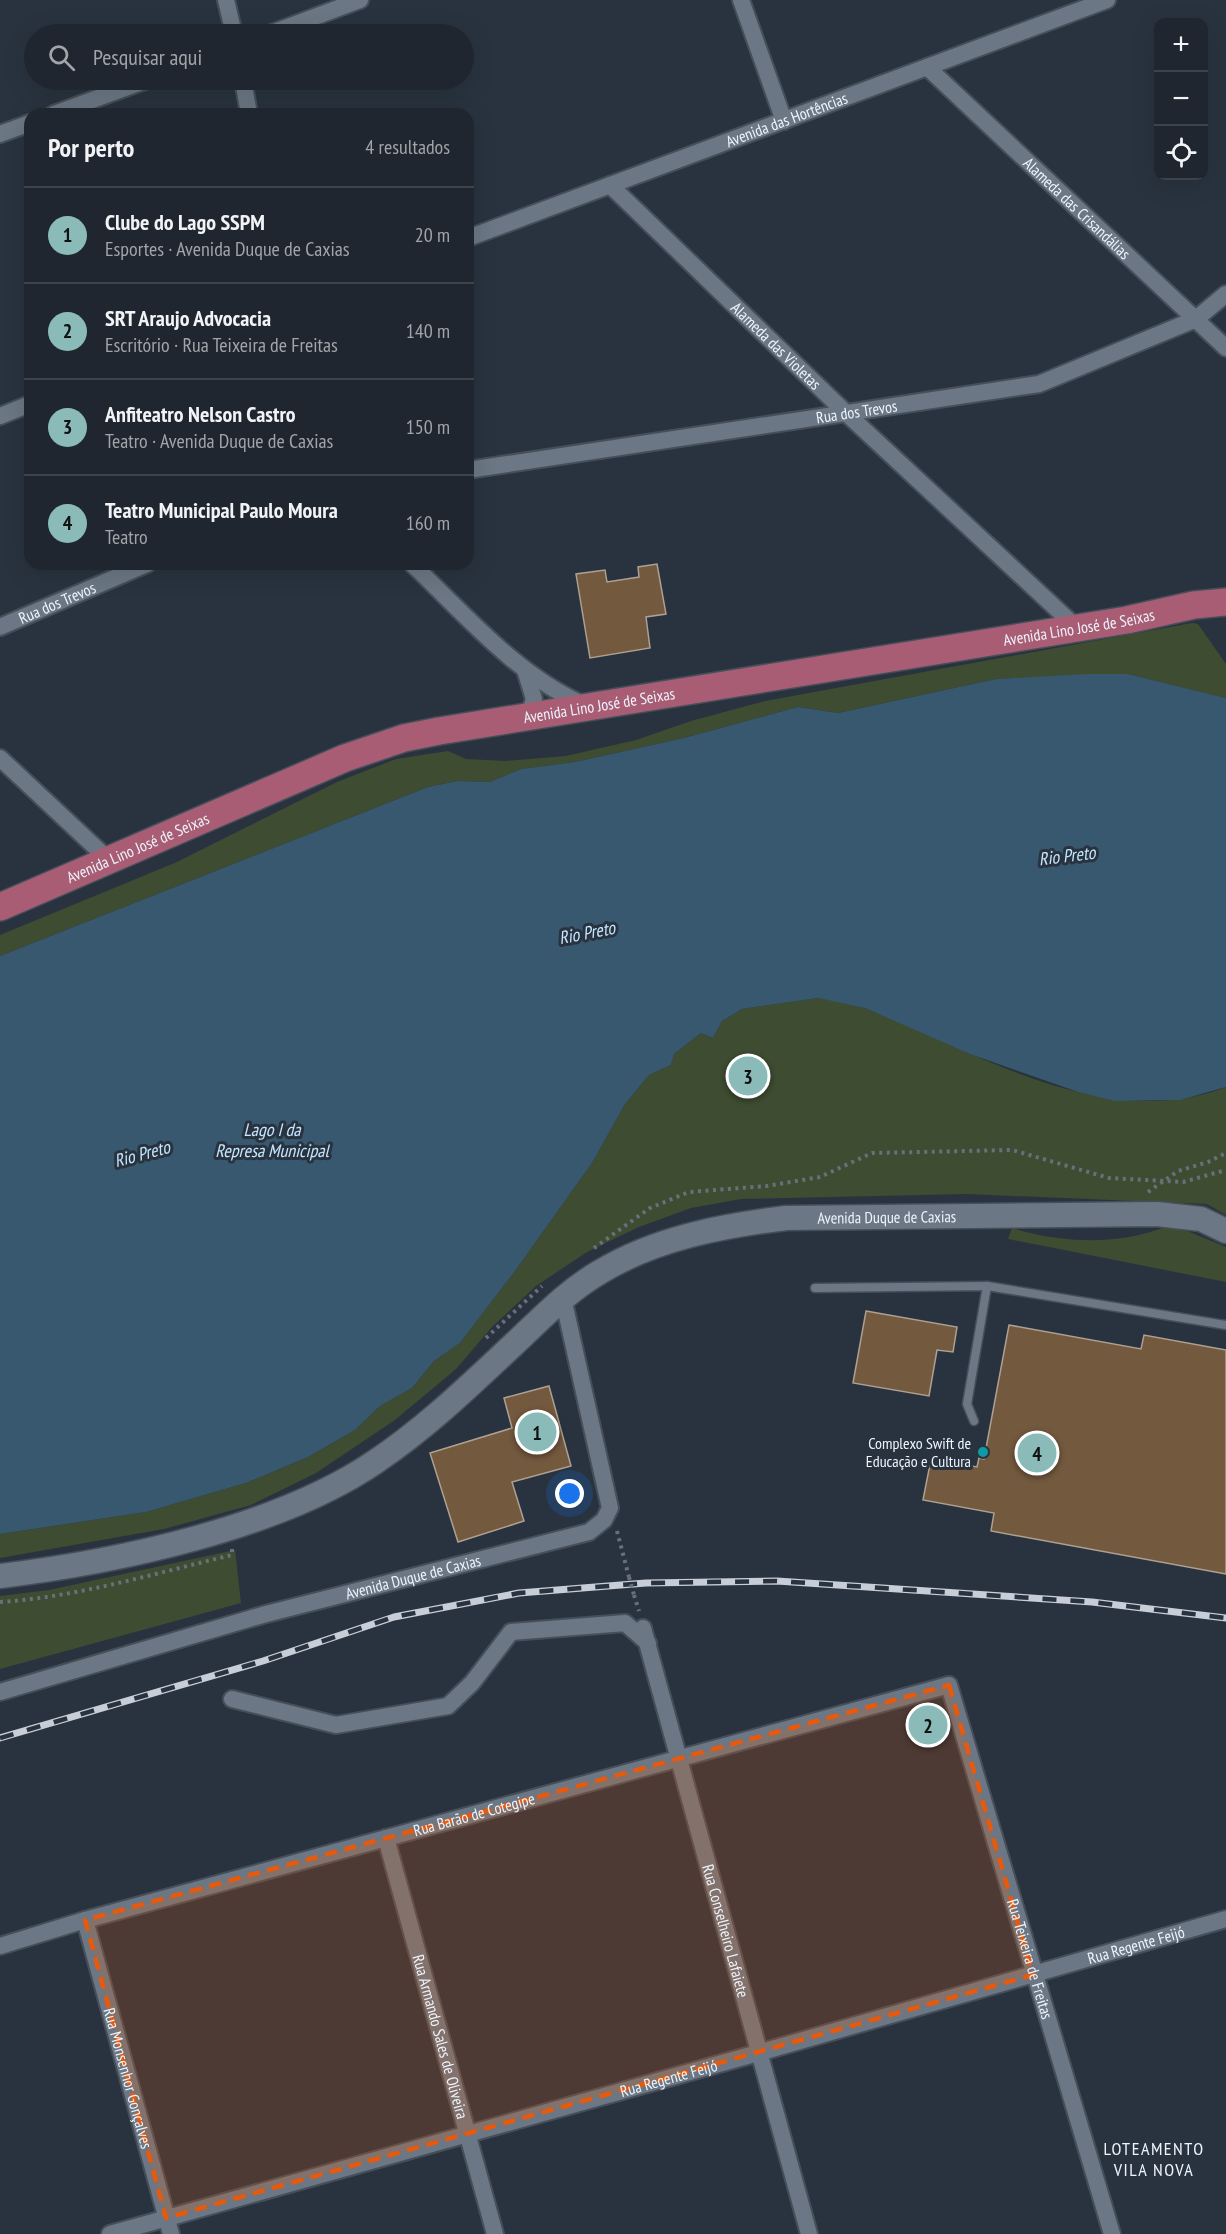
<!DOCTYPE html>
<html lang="pt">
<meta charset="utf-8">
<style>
body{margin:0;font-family:"PT Sans Narrow",sans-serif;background:#272e37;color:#f1f3f6}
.controls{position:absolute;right:18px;top:18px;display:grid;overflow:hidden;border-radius:12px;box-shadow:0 6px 24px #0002}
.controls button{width:54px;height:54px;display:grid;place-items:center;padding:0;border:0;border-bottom:2px solid #3c434b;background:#1f262f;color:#f1f3f6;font:30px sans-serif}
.you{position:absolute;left:570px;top:1494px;width:21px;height:21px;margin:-15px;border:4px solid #fff;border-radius:50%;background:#1a73e8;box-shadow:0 0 0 9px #1a73e833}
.badge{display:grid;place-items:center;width:39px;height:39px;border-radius:50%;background:#8bbbb9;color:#111;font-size:20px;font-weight:700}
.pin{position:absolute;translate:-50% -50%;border:3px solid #fff;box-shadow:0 2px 6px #0006}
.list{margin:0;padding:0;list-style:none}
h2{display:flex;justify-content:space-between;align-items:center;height:78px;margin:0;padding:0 24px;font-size:26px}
h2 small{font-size:20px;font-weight:400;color:#a1a5aa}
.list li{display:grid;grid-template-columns:39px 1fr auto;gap:18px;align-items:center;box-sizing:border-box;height:96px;padding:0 24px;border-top:2px solid #3c434b}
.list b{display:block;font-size:22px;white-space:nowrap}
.list p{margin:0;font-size:20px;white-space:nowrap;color:#a1a5aa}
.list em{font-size:20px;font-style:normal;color:#a1a5aa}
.icon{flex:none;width:33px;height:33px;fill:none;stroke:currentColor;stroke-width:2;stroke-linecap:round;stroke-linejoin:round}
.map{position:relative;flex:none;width:1226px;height:2234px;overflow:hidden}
.search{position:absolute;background:#1f262f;box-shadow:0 6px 24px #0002;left:24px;top:24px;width:450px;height:66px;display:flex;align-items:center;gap:15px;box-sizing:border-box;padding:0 21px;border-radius:33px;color:#a1a5aa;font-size:22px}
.panel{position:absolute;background:#1f262f;box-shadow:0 6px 24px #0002;left:24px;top:108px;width:450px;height:462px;border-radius:18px}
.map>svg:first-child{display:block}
</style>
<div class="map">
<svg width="1226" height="2234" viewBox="0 0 1226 2234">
<rect width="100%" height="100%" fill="#29333f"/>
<!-- green -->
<g fill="#3e4c31">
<path d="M1192 623 1198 624 1226 664V698L1128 674 996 679 838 713 798 707 684 738 575 762 521 769 490 782 457 781 428 787 0 956V935L177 862 337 782 396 759 448 751 466 759 506 761 566 756 636 740 691 721 765 701Z"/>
<path d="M818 998C834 1001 852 1003 867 1009 977 1052 1105 1134 1226 1087V1215L1207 1204 967 1194 741 1199 691 1208 639 1227 587 1252 536 1286 492 1327 456 1369 395 1420 316 1473 251 1505 164 1529 0 1558V1534L146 1512 246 1483 308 1457 355 1430 380 1406 412 1388 434 1361 460 1343 515 1271 592 1163 625 1104 649 1075 671 1065 674 1054 701 1033 713 1038 722 1021 742 1009Z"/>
<path d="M1167 1226 1180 1228 1226 1247V1282L1008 1239 1012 1228C1059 1243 1121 1246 1167 1226Z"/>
<path d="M235 1550 241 1603 0 1669V1596L49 1590Z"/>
</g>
<!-- water -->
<path fill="#37586e" d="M1086 674H1128L1226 698V1087L1180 1100 1115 1101 1078 1092 970 1054 865 1008 818 998 742 1009 722 1021 713 1038 701 1033 674 1054 671 1065 649 1075 625 1104 592 1163 515 1271 460 1343 434 1361 412 1388 380 1406 355 1430 308 1457 246 1483 146 1512 0 1534V956L428 787 457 781 490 782 521 769 575 762 684 738 798 707 838 713 996 679Z"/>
<!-- building -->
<g fill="#73593e" stroke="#aea092" stroke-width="1.5">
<path d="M657 564 666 614 646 617 650 648 590 658 576 574 605 570 607 582 639 577 638 567Z"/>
<path d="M866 1311 957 1327 953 1352 937 1350 929 1396 853 1383Z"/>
<path d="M1009 1325 1141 1349 1144 1335 1226 1350V1574L991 1531 994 1513 923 1500 931 1459 977 1467 979 1458 984 1459Z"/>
<path d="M549 1386 571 1466 512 1482 524 1521 458 1542 430 1453 512 1428 504 1398Z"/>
</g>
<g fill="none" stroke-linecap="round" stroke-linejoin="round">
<!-- service casing -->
<g stroke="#464f59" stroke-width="11">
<g id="service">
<path d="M815 1288 987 1286 1226 1325"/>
<path d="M974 1421 967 1404 987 1286"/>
</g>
</g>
<!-- minor casing -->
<g stroke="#464f59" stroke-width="20">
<g id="minor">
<path d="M226 0 234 34"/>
<path d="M741 0 784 121"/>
<path d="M269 34 360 0"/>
<path id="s1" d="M927 67 1226 348"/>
<path d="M243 80 249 114"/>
<path d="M54 114 147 80"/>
<path d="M0 134 30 123"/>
<path id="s2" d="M610 185 845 412 1076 627"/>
<path id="s3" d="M468 238 1107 0"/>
<path d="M0 416 30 404"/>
<path id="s4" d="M468 470 1039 384 1196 319 1226 294"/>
<path d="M412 564C465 614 516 675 584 705"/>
<path id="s5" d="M0 627 147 564"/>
<path d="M525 670 534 699 529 715"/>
<path d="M0 758 110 861"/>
<path id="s6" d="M643 1628 809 2234"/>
<path id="s7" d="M0 1692 266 1614 589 1532 604 1520 610 1508 563 1298"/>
<path d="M232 1699 336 1725 448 1706 472 1683 511 1632 625 1623 648 1643"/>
<path id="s8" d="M386 1838 495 2234"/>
<path id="s9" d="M85 1920 171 2234"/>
<path id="s10" d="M0 1946 85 1920 949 1685 1112 2234"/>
<path id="s11" d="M110 2234 758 2053 1226 1919"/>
</g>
</g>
<!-- secondary casing -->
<g stroke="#464f59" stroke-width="27">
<g id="secondary">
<path id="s12" d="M0 1576C116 1562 278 1528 375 1462 426 1428 469 1386 513 1345 541 1319 567 1291 600 1272 656 1238 722 1226 786 1218L1157 1214 1201 1219 1226 1231"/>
</g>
</g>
<!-- primary casing -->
<g stroke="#464f59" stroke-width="30">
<g id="primary">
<path id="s13" d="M0 907 345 758 404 738 439 731 1127 620 1194 605 1226 602"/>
</g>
</g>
<!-- path -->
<g stroke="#67707b" stroke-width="4" stroke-dasharray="3 4.5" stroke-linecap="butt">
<path d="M1148 1192 1178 1171 1208 1162 1226 1153"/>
<path d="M594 1248 650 1208 689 1192 767 1186 820 1177 872 1153 1012 1150 1109 1178 1183 1182 1226 1170"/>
<path d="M486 1338 542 1286"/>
<path d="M617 1531 629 1577"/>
<path d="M634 1595 639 1611"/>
<path d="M0 1602C78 1597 156 1573 232 1555V1547"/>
</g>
<!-- service -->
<use href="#service" stroke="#6b7784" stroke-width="8"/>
<!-- minor -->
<use href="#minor" stroke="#6b7784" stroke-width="16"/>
<!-- secondary -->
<use href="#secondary" stroke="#6b7784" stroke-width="24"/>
<!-- primary -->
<use href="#primary" stroke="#a95d74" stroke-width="27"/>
<!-- rail casing -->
<g stroke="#c7ced7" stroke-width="7">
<path id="rail" d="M0 1738 263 1661 394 1617 519 1593 646 1583 777 1581 1092 1602 1226 1618"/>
</g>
<!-- rail -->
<use href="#rail" stroke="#29333f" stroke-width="4.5" stroke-dasharray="14" stroke-linecap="butt"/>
<!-- path-bridge -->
<path stroke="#67707b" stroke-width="4" stroke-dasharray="3 4.5" stroke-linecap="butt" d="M629 1577 634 1595"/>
</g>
<!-- marked area -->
<path fill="#e8590c" fill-opacity="0.2" stroke="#e8590c" stroke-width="4.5" stroke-dasharray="12 8" stroke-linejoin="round" d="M949 1685 1033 1975 166 2218 85 1920Z"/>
<!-- markers -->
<circle fill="#0f9aa8" stroke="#29333f" stroke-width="2" cx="983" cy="1452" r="6"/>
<g text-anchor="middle" stroke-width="6" stroke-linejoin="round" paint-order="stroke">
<!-- street labels -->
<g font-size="16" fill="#edf4fc" stroke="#29333f">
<text dy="6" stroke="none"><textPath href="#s3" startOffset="340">Avenida das Hortências</textPath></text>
<text dy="6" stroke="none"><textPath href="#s1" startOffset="206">Alameda das Crisandálias</textPath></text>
<text dy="6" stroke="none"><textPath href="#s2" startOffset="231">Alameda das Violetas</textPath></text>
<text dy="6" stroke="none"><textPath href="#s4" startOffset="393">Rua dos Trevos</textPath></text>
<text dy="6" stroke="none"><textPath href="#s5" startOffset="62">Rua dos Trevos</textPath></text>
<text dy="6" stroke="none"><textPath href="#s13" startOffset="1122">Avenida Lino José de Seixas</textPath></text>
<text dy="6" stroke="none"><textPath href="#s13" startOffset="636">Avenida Lino José de Seixas</textPath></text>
<text dy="6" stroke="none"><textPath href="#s13" startOffset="150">Avenida Lino José de Seixas</textPath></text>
<text dy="6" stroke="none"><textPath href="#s12" startOffset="986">Avenida Duque de Caxias</textPath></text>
<text dy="6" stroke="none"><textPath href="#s7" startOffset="429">Avenida Duque de Caxias</textPath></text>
<text dy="6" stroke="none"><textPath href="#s10" startOffset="492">Rua Barão de Cotegipe</textPath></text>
<text dy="6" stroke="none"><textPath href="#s6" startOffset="314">Rua Conselheiro Lafaiete</textPath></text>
<text dy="6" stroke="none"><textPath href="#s11" startOffset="1066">Rua Regente Feijó</textPath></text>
<text dy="6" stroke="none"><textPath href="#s10" startOffset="1270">Rua Teixeira de Freitas</textPath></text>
<text dy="6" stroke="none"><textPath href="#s8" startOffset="206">Rua Armando Sales de Oliveira</textPath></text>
<text dy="6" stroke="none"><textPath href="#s9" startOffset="164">Rua Monsenhor Gonçalves</textPath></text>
<text dy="6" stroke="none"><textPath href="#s11" startOffset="580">Rua Regente Feijó</textPath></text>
</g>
<!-- poi labels -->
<g font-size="16" fill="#edf4fc" stroke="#29333f" text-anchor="end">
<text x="971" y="1449">Complexo Swift de<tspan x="971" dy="18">Educação e Cultura</tspan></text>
</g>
<!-- water labels -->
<g font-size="18" font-style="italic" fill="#c4e7ff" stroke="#29333f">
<text transform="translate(1067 856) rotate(-7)" y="6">Rio Preto</text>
<text transform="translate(587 933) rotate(-11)" y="6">Rio Preto</text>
<text x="272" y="1136">Lago I da<tspan x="272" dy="21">Represa Municipal</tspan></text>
<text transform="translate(142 1154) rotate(-15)" y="6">Rio Preto</text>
</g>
<!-- neighbourhood labels -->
<g font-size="18" letter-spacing="1.5" fill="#edf4fc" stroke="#29333f">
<text x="1154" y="2155">LOTEAMENTO<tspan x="1154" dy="21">VILA NOVA</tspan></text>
</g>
</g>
</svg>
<div class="controls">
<button>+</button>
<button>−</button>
<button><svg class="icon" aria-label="locate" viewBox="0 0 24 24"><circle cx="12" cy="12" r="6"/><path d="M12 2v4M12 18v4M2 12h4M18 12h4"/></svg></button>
</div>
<div class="you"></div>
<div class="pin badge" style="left:537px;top:1432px">1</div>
<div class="pin badge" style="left:928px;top:1725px">2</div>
<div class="pin badge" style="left:748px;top:1076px">3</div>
<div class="pin badge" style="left:1037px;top:1453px">4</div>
<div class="search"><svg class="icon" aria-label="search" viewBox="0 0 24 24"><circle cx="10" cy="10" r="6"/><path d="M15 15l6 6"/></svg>Pesquisar aqui</div>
<section class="panel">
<h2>Por perto<small>4 resultados</small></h2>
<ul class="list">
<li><span class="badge">1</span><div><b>Clube do Lago SSPM</b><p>Esportes · Avenida Duque de Caxias</p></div><em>20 m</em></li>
<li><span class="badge">2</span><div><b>SRT Araujo Advocacia</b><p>Escritório · Rua Teixeira de Freitas</p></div><em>140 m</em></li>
<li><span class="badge">3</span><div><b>Anfiteatro Nelson Castro</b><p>Teatro · Avenida Duque de Caxias</p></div><em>150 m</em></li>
<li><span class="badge">4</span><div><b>Teatro Municipal Paulo Moura</b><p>Teatro</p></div><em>160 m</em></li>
</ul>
</section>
</div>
